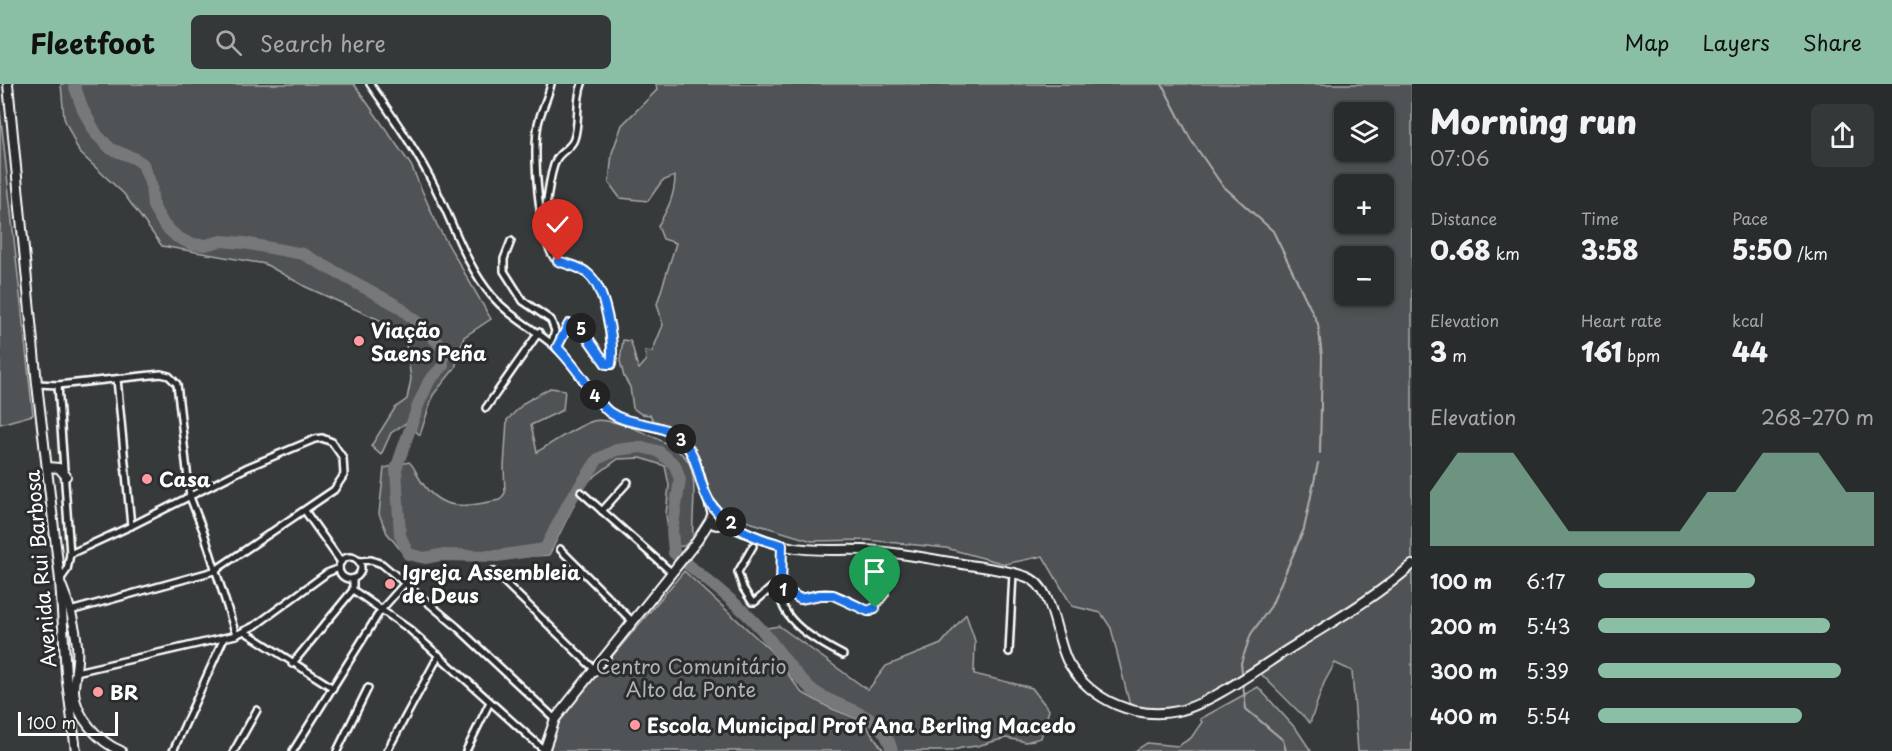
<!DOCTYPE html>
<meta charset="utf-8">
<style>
:root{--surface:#292c2c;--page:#353838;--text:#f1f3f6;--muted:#a5a7a9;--line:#454848;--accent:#8abfa5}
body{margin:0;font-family:"Playpen Sans",sans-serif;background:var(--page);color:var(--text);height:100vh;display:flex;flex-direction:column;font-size:22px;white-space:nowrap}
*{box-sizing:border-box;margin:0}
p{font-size:20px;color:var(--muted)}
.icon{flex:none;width:33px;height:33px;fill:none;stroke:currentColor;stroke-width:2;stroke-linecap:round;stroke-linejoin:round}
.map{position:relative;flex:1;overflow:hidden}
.sheet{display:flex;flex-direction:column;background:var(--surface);width:480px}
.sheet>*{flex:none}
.controls{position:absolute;left:1334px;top:18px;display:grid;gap:12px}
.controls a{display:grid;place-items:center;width:60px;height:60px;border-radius:9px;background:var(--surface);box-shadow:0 3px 9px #0003,0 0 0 2px var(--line);font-size:30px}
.scale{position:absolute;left:18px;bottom:15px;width:100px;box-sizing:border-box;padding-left:6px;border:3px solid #fff;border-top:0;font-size:16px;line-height:21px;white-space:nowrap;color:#fff;-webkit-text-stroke:4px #2a2d2e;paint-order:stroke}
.pin{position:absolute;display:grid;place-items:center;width:51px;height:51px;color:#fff;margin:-62px -26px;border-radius:50% 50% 50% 0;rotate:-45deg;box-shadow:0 0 6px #0007}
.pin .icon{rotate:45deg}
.km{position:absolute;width:30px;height:30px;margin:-15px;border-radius:50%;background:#222;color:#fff;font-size:16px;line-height:30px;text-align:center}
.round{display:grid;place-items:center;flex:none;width:63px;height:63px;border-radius:9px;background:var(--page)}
.overview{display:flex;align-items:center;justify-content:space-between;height:102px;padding:0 18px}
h1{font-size:33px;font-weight:800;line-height:45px}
.stats{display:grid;grid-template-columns:repeat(3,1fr);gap:9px;height:102px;padding:6px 18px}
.stats div{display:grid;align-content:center}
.stats b{font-size:26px;font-weight:800}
.stats small{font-size:16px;font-weight:400}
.stats p{font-size:16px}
.chart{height:168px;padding:12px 18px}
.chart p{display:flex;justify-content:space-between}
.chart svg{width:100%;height:108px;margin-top:6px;fill:var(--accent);opacity:.7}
ul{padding:0 18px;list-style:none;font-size:20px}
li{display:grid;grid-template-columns:96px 72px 1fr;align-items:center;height:45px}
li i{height:15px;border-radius:8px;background:var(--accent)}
header{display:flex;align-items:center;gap:36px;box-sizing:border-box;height:84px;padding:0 30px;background:var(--accent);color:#111}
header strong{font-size:28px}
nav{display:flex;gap:33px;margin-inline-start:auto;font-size:21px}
.search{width:420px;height:54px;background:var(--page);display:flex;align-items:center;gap:15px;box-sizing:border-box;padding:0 21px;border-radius:9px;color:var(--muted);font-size:22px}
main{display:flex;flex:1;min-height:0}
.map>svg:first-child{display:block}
.green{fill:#505354;stroke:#a8a9aa;stroke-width:1.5;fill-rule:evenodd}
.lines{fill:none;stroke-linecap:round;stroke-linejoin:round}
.stream{stroke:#adaeaf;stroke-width:2}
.river{stroke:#767879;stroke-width:12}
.minor-casing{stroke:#fff;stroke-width:10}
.secondary-casing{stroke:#fff;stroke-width:12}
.minor{stroke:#2a2d2e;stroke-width:5}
.secondary{stroke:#2a2d2e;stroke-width:8}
.route-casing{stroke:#fff;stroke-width:12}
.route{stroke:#1a73e8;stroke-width:8}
.poi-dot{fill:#ff9aa2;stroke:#2a2d2e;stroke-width:2}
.labels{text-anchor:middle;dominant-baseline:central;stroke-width:6;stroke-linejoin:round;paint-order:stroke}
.poi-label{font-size:20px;font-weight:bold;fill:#fff;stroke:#2a2d2e;text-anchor:start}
.street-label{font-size:20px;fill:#fff;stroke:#2a2d2e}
.park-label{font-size:20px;fill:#b0b2b2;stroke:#2a2d2e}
</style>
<header>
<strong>Fleetfoot</strong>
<div class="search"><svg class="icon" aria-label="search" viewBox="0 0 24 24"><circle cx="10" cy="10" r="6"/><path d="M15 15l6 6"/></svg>Search here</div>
<nav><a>Map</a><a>Layers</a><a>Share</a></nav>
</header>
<main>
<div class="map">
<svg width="1412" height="667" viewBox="0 0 1412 667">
<rect width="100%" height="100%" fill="#373a3b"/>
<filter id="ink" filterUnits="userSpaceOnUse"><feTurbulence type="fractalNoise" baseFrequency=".0167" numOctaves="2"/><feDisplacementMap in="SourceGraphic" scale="12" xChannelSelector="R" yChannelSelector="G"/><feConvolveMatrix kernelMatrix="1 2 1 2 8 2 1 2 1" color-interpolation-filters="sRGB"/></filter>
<g filter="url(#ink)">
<g class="green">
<path d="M61 0H354L411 81 437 141 491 235 464 253 455 284 433 311 420 351 406 339 391 349 381 371 371 362 395 324 407 315 411 295 404 247 306 203 265 180 162 162 124 110 79 68 64 34Z"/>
<path d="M656 0H1412V667H1358L1352 587 1335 579 1324 599 1310 639 1257 586 1181 627 1131 626 1111 544 1101 529 1072 522 1043 472 1005 480 946 464 867 456 812 457 739 435 724 434 705 410 696 379 675 350 658 343 650 331 641 330 633 324 630 303 624 293 620 277 623 256 630 257C635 266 634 276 639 285L646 277 645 267 652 268 663 241 657 220 676 159 663 155 658 142C667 126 675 112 675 92L662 97 648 117 620 114 609 99 612 69 622 41 657 6ZM1344 28H1383V68H1344ZM1344 100H1383V140H1344ZM1344 172H1383V212H1344Z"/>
<path d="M0 26 33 331 0 340Z"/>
<path d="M550 304 565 306 563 326 531 341 537 368C554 358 575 343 593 337 611 331 678 360 688 377 699 394 691 433 693 454L684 462 670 463 666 430 669 401 665 382 641 374 618 375 587 398 579 411 549 471 492 475 422 476 402 468 387 449 379 430 384 384 409 378C416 384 416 390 421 397 442 430 468 422 500 416L505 409 504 383 507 336 525 318Z"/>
<path d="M684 487 771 567 801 608 830 624 863 637 884 667H547L558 637Z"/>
<path d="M966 530 975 557 974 590 1032 604 1049 626 1041 654 1026 658 1006 654 977 662 961 664 951 667H892C882 625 844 628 815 607 793 591 777 566 760 545L779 542 868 606 886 582 941 560Z"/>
<path d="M1258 603 1297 646 1311 667H1135L1147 659 1178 662 1191 654 1202 638 1200 635Z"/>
</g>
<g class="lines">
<g class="stream">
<path d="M1162 0 1191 56 1222 101 1273 147 1318 240 1322 272 1320 369"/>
<path d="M1242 588 1241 579 1251 550 1271 522 1304 445 1318 379"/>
<path d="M1243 600 1246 625 1283 656 1286 667"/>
</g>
<path class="river" d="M74 0 83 26 97 51 111 65 134 74 143 80 151 101 153 122 164 141 177 153 191 160 205 161 221 157 244 159 303 170 398 222 423 243 443 264V282L429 297 419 319 396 385 400 451 408 470 425 474 440 471 497 472 545 465 569 418 598 375 616 366 641 363 658 367 675 381 680 396 672 447 674 469C703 494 736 517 761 545 779 566 793 591 815 608 844 628 882 626 892 667"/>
<defs>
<g id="minor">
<path d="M370 0C391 30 412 60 429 92 451 131 463 178 492 212 513 237 544 249 566 273 581 289 591 313 608 327 619 336 637 339 650 342 699 351 699 392 712 432"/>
<path d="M551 0C548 14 541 26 538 40 533 69 538 151 554 174 564 182 578 181 588 190 607 205 613 255 611 278L610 281 606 280 580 243 574 240H569L557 263"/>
<path d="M544 131C549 112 548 94 556 76 560 67 571 65 574 55 580 38 575 18 582 0"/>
<path d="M511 157 504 175V187L523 217 551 236 555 247 552 258"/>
<path d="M117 295 131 442"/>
<path d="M37 300 58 301 161 290 169 292 177 300 190 413 204 449 236 551"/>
<path d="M58 301 70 470 67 486 60 496"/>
<path d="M486 324 539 248"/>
<path d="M581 408 671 488"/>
<path d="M709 416 719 429"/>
<path d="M305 427 341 478"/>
<path d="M602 427 628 398"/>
<path d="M782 461 781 503C810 525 806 506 831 510 845 513 858 523 871 528L885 510"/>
<path d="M753 462 738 488 743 504 752 518H755L771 504 780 508"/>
<path d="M560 465 632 537"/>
<circle cx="350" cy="484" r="11"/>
<path d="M359 477 371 476 382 480 457 543 555 635"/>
<path d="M493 487 595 586"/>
<path d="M781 505C776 536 820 559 843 571"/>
<path d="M353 506 409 545 544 666"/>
<path d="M70 527 214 487 334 406 344 391 343 374 332 358 322 354 315 355 248 383 131 442 70 470"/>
<path d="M244 547 333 604"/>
<path d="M1009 568 1013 489"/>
<path d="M292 580 353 506V495"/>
<path d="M76 588 236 551 256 541 327 489 339 484"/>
<path d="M173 667 224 554"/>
<path d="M234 667 257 626"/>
<path d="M293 667 381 526 405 499"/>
<path d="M337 667 368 604"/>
<path d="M387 667 439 571"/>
<path d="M466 667 490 618"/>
</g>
<g id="secondary">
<path d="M8 0 37 300 60 496 66 590 76 667"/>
<path d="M47 383 59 384 66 392"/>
<circle cx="717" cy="435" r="6"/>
<path d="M721 439C744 447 766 459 790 463 814 468 838 465 862 466 893 467 925 474 956 479 980 483 1005 485 1027 493 1055 503 1055 557 1069 580 1092 617 1136 636 1178 627 1207 621 1255 587 1281 570 1325 542 1373 516 1412 481"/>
<path d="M62 503C70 522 75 540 77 561 79 577 74 592 74 607 75 632 99 658 121 667"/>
<path d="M544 667 555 635 697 457 711 435"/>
</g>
</defs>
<use href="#minor" class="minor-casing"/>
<use href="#secondary" class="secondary-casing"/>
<use href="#minor" class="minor"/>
<use href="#secondary" class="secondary"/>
</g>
</g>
<g class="lines" filter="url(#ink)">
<defs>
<path id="route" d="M558 177C568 181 580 182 588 190 605 203 615 260 611 280H606L580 243 574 240H569L557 263C568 275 577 286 586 299 593 308 600 321 609 328 630 343 661 337 681 355 697 370 697 390 705 409 716 438 753 454 782 461L781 503 800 515 820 511H833L868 527 875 524"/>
</defs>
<use href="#route" class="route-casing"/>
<use href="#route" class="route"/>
</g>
<g class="poi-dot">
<circle cx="359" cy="257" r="6"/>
<circle cx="147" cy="395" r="6"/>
<circle cx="390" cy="500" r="6"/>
<circle cx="98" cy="608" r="6"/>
<circle cx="635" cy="641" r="6"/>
</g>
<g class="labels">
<g class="poi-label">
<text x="371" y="246">Viação<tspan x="371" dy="23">Saens Peña</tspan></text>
<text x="159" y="395">Casa</text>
<text x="402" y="488">Igreja Assembleia<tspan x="402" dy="23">de Deus</tspan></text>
<text x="110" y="608">BR</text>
<text x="647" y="641">Escola Municipal Prof Ana Berling Macedo</text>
</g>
<g class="street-label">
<text transform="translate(40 485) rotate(-95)">Avenida Rui Barbosa</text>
</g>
<g class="park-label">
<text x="691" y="582">Centro Comunitário<tspan x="691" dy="23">Alto da Ponte</tspan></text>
</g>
</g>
</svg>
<div class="controls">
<a><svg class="icon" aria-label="layers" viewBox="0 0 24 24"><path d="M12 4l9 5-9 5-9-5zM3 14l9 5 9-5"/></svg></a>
<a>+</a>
<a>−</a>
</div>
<div class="scale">100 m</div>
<div class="pin" style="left:875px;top:524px;background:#1e9e55"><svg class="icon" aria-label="arrive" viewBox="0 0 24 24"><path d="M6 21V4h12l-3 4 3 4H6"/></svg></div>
<div class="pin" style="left:558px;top:177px;background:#d93025"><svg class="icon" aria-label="check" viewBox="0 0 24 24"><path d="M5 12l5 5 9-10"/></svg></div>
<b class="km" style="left:783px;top:505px">1</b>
<b class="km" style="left:731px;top:438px">2</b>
<b class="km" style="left:681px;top:355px">3</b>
<b class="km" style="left:595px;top:311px">4</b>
<b class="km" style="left:581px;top:244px">5</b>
</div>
<section class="sheet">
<div class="overview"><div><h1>Morning run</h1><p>07:06</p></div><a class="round"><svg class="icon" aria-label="share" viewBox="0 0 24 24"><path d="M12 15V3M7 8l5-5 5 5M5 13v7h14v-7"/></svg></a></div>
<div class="stats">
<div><p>Distance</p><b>0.68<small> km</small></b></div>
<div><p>Time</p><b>3:58</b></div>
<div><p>Pace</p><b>5:50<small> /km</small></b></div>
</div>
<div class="stats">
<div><p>Elevation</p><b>3<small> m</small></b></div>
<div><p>Heart rate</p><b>161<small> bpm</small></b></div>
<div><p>kcal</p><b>44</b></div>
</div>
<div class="chart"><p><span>Elevation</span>268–270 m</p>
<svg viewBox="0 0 160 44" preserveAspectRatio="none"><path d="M0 44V22L10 6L20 6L30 6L40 22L50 38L60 38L70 38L80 38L90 38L100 22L110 22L120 6L130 6L140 6L150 22L160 22V44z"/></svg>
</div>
<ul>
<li><b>100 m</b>6:17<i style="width:57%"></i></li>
<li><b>200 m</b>5:43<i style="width:84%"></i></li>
<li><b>300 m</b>5:39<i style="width:88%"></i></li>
<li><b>400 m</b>5:54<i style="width:74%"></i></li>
</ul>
</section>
</main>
